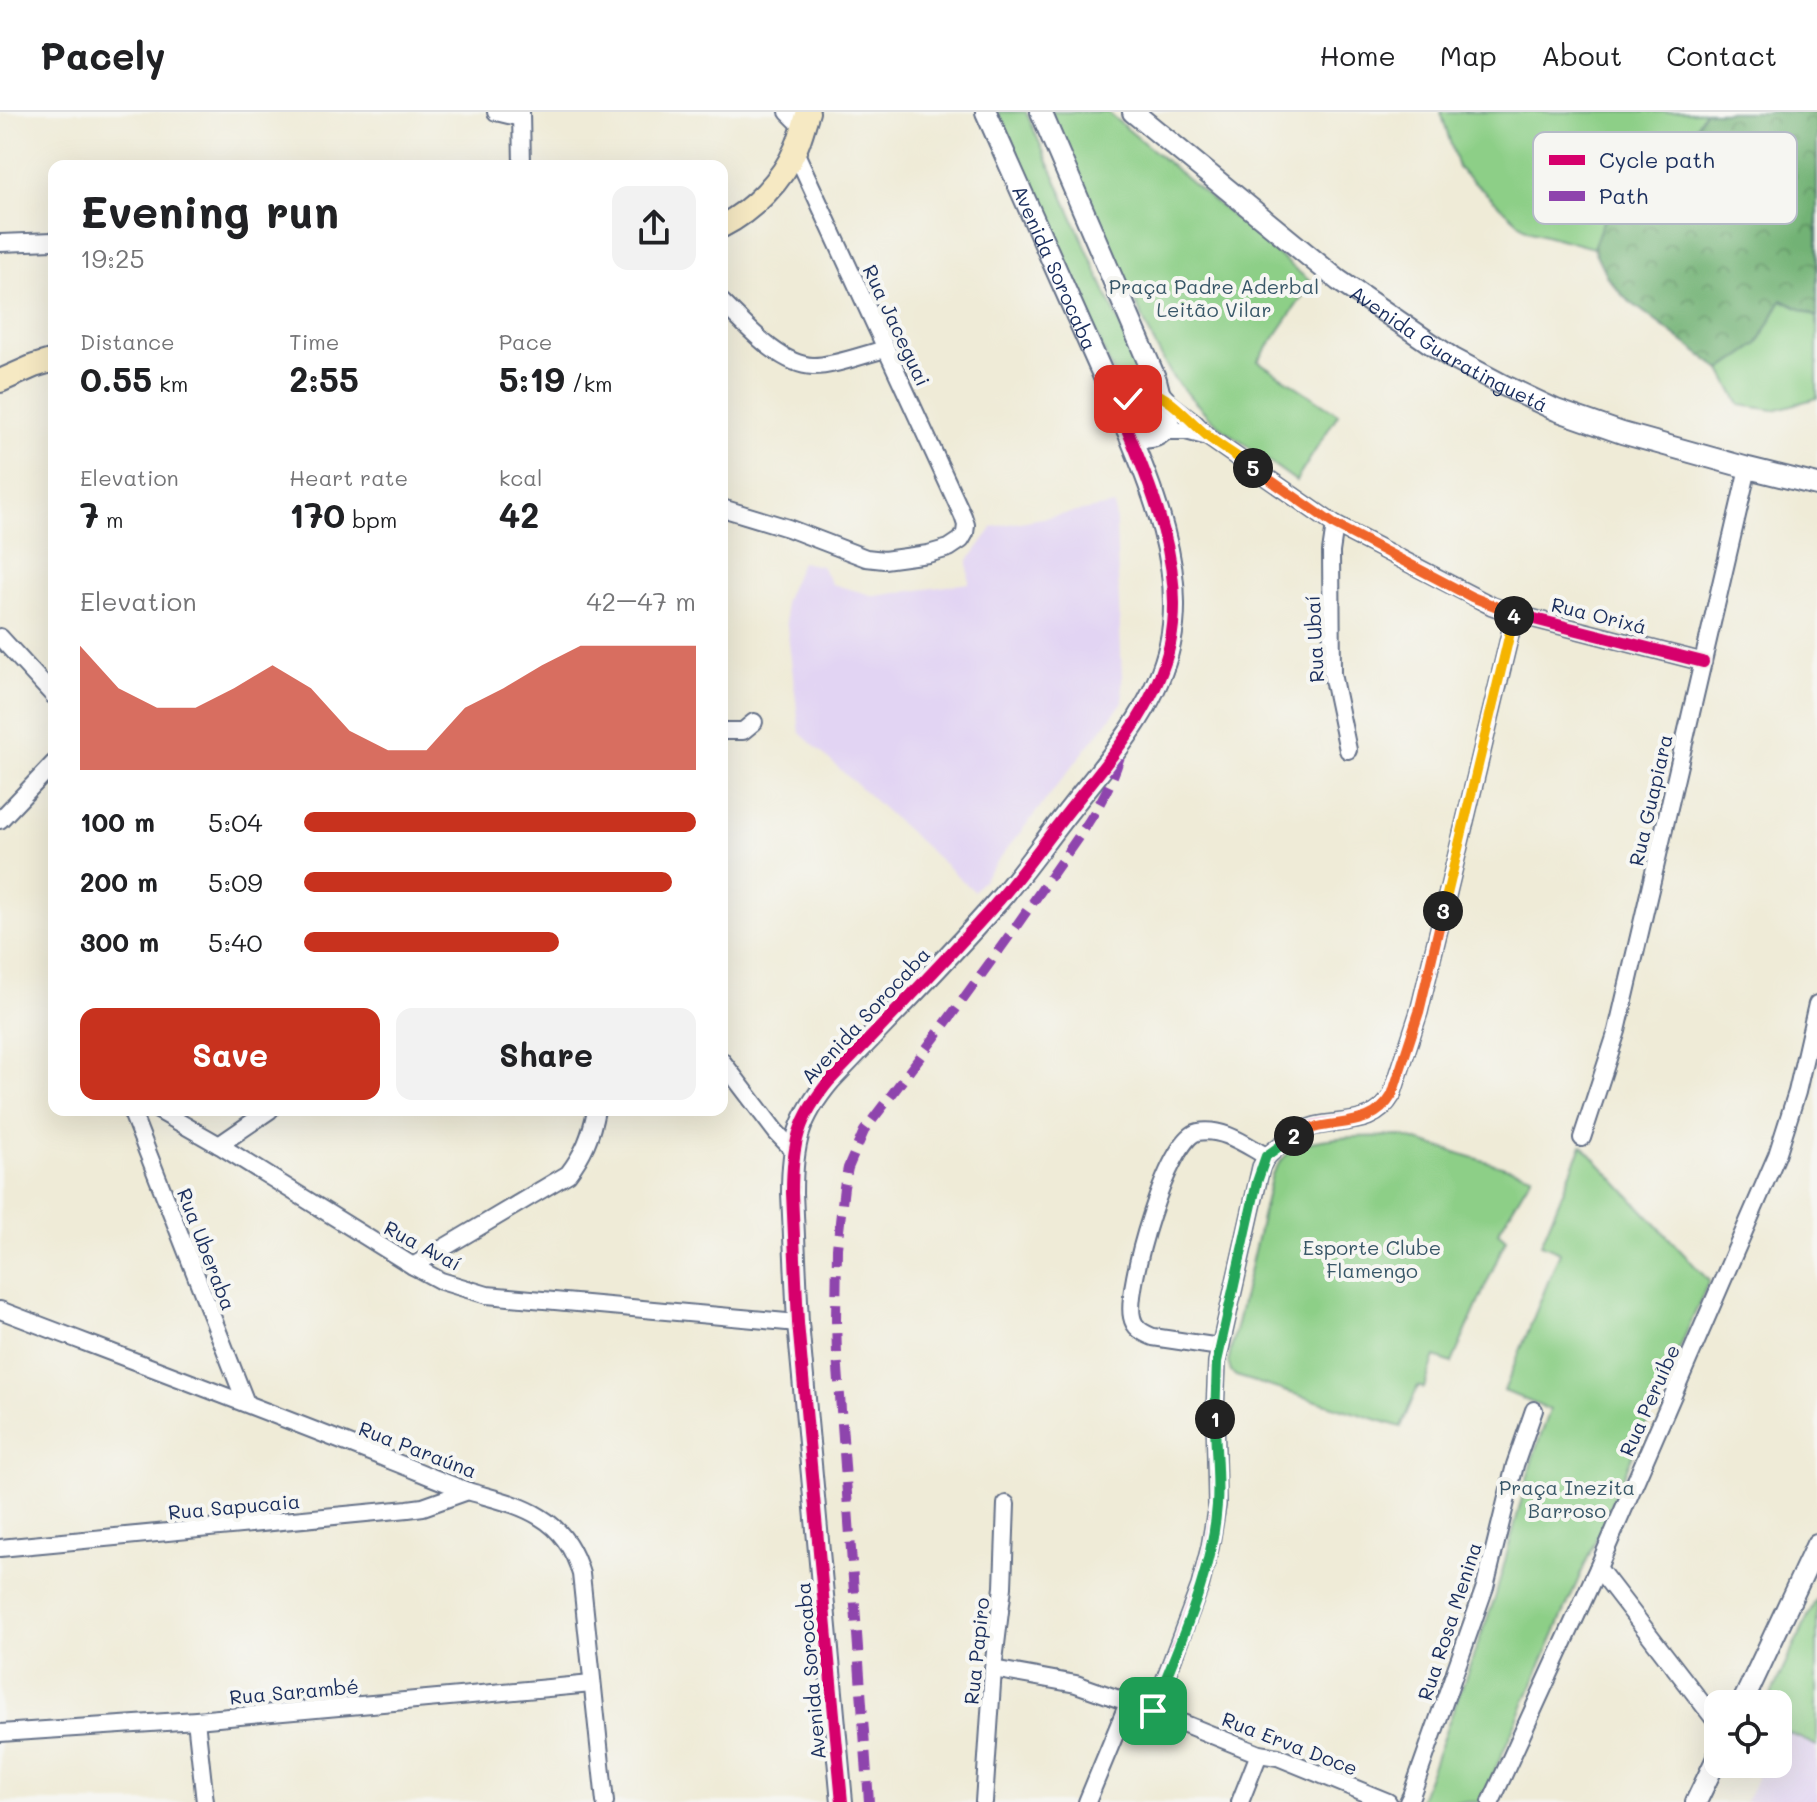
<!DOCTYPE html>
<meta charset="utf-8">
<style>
:root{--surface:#fff;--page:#f2f2f2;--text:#202124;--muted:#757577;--line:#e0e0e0;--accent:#c8321e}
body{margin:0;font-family:Mali,sans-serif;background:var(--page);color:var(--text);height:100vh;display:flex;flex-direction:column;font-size:30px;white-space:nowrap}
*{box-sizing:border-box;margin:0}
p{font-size:26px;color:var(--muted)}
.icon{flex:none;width:44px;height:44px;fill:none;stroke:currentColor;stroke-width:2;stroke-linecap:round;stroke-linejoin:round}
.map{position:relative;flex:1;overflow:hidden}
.sheet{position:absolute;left:48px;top:48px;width:680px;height:956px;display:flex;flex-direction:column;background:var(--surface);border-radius:16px;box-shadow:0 8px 32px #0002}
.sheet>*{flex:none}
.fabs{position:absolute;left:1704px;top:1578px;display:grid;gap:16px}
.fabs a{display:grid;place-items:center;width:88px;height:88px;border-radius:16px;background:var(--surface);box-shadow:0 8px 32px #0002;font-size:40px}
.pin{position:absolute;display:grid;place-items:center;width:68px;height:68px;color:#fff;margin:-34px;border-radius:16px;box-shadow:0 4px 12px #0006}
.km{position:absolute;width:40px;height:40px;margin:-20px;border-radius:50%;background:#222;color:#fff;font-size:22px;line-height:40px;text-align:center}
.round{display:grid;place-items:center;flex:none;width:84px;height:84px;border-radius:16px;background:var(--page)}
.overview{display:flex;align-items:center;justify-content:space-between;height:136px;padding:0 32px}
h1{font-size:44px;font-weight:700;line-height:60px}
.figures{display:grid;grid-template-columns:repeat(3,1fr);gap:12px;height:136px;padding:8px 32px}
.figures div{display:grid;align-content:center}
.figures b{font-size:34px;font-weight:700}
.figures small{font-size:22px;font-weight:400}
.figures p{font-size:22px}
.chart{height:224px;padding:16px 32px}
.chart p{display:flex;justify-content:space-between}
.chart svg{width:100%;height:144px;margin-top:8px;fill:var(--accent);opacity:.7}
.primary-button{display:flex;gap:16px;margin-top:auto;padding:16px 32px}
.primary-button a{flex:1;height:92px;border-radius:16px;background:var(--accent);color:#fff;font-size:32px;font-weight:700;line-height:92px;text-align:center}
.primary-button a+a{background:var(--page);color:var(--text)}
ul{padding:0 32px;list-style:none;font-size:26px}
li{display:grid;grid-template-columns:128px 96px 1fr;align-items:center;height:60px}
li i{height:20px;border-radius:10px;background:var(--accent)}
header{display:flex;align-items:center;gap:48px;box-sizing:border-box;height:112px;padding:0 40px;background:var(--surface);border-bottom:2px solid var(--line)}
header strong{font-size:38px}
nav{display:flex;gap:44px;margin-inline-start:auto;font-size:28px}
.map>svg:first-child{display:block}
.built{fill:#e2d4f3}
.green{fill:#8dcf87;stroke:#547f72;stroke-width:2}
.forest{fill:url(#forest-crowns);stroke:#467069;stroke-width:2}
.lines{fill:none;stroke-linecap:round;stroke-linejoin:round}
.minor-casing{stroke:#657188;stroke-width:20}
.tertiary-casing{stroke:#657188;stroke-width:24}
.secondary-casing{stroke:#657188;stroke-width:26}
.minor{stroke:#fff;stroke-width:16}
.tertiary{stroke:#fff;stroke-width:20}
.secondary{stroke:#f6e9c3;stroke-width:22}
.quiet{stroke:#8e44ad;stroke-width:10;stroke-dasharray:20 10;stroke-linecap:butt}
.cycleway-casing{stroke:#f6f6f2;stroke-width:17}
.cycleway{stroke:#d6006c;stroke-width:12}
.split-1-casing{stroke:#fff;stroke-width:16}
.split-2-casing{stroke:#fff;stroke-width:16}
.split-3-casing{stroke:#fff;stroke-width:16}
.split-4-casing{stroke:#fff;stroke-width:16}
.split-5-casing{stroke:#fff;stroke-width:16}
.split-6-casing{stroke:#fff;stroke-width:16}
.split-1{stroke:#22a559;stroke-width:10}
.split-2{stroke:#22a559;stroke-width:10}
.split-3{stroke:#f0652b;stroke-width:10}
.split-4{stroke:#f5b400;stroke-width:10}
.split-5{stroke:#f0652b;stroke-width:10}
.split-6{stroke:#f5b400;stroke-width:10}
.labels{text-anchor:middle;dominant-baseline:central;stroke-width:8;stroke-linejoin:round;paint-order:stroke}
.street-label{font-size:20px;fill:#1b2f5e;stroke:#f6f6f2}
.park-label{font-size:20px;fill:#385768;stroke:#f6f6f2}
.key{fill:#f6f6f2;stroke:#b4bac6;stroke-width:2}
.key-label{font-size:22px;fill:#1b2f5e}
</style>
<header>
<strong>Pacely</strong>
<nav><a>Home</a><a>Map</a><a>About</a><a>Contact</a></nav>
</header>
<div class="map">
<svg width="1817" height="1690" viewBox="0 0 1817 1690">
<defs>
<pattern id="forest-crowns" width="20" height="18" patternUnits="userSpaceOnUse" patternTransform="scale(2)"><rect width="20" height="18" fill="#72b274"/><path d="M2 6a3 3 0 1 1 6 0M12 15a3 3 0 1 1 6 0" fill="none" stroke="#5d9162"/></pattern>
</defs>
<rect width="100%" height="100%" fill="#f6f6f2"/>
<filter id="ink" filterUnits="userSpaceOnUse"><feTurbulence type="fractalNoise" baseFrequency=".0125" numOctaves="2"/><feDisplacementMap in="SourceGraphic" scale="16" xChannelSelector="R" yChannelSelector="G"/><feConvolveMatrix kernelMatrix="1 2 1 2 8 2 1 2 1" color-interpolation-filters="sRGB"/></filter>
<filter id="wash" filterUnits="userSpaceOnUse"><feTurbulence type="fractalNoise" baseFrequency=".006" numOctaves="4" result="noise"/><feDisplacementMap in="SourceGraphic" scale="32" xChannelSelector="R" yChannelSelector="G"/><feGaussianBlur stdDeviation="1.8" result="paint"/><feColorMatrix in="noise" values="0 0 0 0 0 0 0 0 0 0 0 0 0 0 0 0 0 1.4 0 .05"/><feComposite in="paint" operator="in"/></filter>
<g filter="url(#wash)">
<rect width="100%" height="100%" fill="#efebd7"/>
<g class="built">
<path d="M1115 393 1123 590 974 779 800 621 784 490 801 450 821 454 832 472 875 484 969 471 968 449 993 415Z"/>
<path d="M1780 1616 1817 1634V1690H1745L1763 1652H1778V1620Z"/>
</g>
<g class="green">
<path d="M998 0H1026L1146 271 1122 281Z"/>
<path d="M1051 0H1107L1312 171 1258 249 1338 302 1296 369 1226 319 1207 303 1173 266 1153 229Z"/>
<path d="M1441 0H1705L1679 43 1659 64 1617 74 1593 136 1527 118 1458 56Z"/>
<path d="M1782 188 1817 205V286L1774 298 1740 293 1721 258 1757 233Z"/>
<path d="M1401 1024 1532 1063 1498 1120 1506 1127 1452 1251 1435 1245 1424 1276 1418 1274 1401 1315 1236 1264 1231 1260 1228 1250 1272 1062C1278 1053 1284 1043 1293 1037 1314 1023 1373 1025 1401 1024Z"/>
<path d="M1582 1033 1709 1169 1481 1690H1419L1495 1486 1533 1345 1550 1298 1504 1279 1560 1140 1541 1132Z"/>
<path d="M1817 1485V1634L1778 1616V1592H1767Z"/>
</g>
<path class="forest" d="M1705 0H1817V205L1782 188 1757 233 1721 258 1625 186 1607 165 1593 136 1617 73 1659 64 1679 43Z"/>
</g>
<g filter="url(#ink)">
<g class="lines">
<defs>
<g id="minor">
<path d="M496 0 521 6"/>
<path d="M521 0 522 54"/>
<path d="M788 0 803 15"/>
<path d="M0 131 54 129"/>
<path d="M722 190C745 212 779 253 813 254 835 254 864 242 886 237"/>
<path d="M1164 287 1194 310 1208 325 1335 413 1492 494 1515 502 1703 550"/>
<path d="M1163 319H1186L1208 325"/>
<path d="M722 396 788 416 866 446 884 448 928 442 949 436 961 428 965 421 966 413 963 404 795 39"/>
<path d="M1335 413 1331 440 1332 562 1348 638"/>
<path d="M0 525 54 584"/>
<path d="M722 619H743L754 610"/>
<path d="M0 708 54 651"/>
<path d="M722 949 776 1020 794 1039"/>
<path d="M131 998 246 1291"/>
<path d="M158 998 219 1033 413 1154 441 1169 487 1183 798 1211"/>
<path d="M1582 1026 1617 919 1748 356"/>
<path d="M219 1033 270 998"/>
<path d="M413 1154 568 1062C584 1041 591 1024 596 998"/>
<path d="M0 1198C131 1248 262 1297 392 1349 418 1359 444 1371 471 1380 495 1387 519 1392 540 1405 562 1418 574 1437 581 1462L605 1690"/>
<path d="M1220 1235 1153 1225C1143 1221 1134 1216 1132 1205 1125 1176 1168 1026 1198 1020 1222 1015 1246 1033 1266 1044"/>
<path d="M0 1436 408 1397 423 1395 468 1379"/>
<path d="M1598 1456 1718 1612"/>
<path d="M993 1557 1076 1572 1153 1599 1259 1642 1278 1645 1388 1690"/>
<path d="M1153 1599 1200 1474 1210 1435 1217 1393 1215 1300 1217 1250 1261 1055C1266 1044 1272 1040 1282 1032 1292 1025 1302 1017 1315 1014 1346 1007 1374 1014 1392 983L1419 900 1515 502"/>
<path d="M196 1608 205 1690"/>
<path d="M0 1621 196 1608 592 1572"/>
<path d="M984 1690 993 1557 1003 1475 1006 1392"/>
<path d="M1087 1690 1128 1591"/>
<path d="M1240 1690 1259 1642"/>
<path d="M1408 1690 1411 1684 1485 1475 1515 1353 1534 1298"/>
<path d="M1491 1690 1598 1456 1777 1043 1797 980 1817 892"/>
</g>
<g id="tertiary">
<path id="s1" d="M986 0 1124 310"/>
<path d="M1041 0 1156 268 1160 284"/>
<path id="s2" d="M1133 0 1338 168 1452 246 1503 273 1556 298 1622 321 1748 356 1817 373"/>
<path d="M1742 1592 1817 1432"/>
<path d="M842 1690 798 1211 792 1081C792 1032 798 1006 830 968 887 908 946 849 1000 787 1025 758 1047 726 1071 696 1110 646 1156 596 1170 532 1186 458 1152 377 1124 310 1118 281 1154 266 1167 292 1179 318 1148 338 1126 316"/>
<path d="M1696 1690 1718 1644"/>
</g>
<g id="secondary">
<path d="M722 114C752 99 783 68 796 36 801 25 804 12 808 0"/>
<path d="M0 269 34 254 54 248"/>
</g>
</defs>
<use href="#minor" class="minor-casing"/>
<use href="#tertiary" class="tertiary-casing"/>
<use href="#secondary" class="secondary-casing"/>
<use href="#minor" class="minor"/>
<use href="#tertiary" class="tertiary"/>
<use href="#secondary" class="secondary"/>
<path class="quiet" d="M869 1690 837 1242 836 1208 837 1136 844 1075 848 1056 864 1019C927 936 990 853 1049 767 1076 727 1109 688 1121 640"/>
<defs>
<g id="cycleway">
<path d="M1153 1599 1200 1474 1210 1435 1217 1393 1215 1300 1217 1250 1261 1055C1266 1044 1272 1040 1282 1032 1292 1025 1302 1017 1315 1014 1346 1007 1374 1014 1392 983L1419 900 1515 502"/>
<path d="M842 1690 798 1211 792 1081C792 1032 798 1006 830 968 887 908 946 849 1000 787 1025 758 1047 726 1071 696 1110 646 1156 596 1170 532 1186 458 1152 377 1124 310 1122 301 1122 293 1129 286 1151 263 1193 309 1208 325L1335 413 1492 494 1515 502 1703 550"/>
</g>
</defs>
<use href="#cycleway" class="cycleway-casing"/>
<use href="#cycleway" class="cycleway"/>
</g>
</g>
<g class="lines" filter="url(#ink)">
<defs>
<path id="split-1" d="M1153 1599C1178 1533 1212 1465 1217 1393 1219 1365 1215 1335 1215 1307"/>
<path id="split-2" d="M1215 1307 1217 1250 1257 1070 1266 1044 1294 1024"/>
<path id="split-3" d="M1294 1024C1327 1004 1370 1021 1392 983L1419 900 1443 799"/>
<path id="split-4" d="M1443 799 1514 504"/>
<path id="split-5" d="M1253 356 1335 413 1472 485 1515 502 1514 504"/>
<path id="split-6" d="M1128 287C1135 281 1142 277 1151 280 1170 284 1195 315 1211 327 1225 337 1239 346 1253 356"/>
</defs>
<use href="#split-1" class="split-1-casing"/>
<use href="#split-2" class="split-2-casing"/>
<use href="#split-3" class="split-3-casing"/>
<use href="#split-4" class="split-4-casing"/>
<use href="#split-5" class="split-5-casing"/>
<use href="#split-6" class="split-6-casing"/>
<use href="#split-1" class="split-1"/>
<use href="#split-2" class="split-2"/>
<use href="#split-3" class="split-3"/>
<use href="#split-4" class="split-4"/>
<use href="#split-5" class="split-5"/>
<use href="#split-6" class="split-6"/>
</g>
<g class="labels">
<g class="street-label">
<text stroke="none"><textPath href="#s1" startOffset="170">Avenida Sorocaba</textPath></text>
<text transform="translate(897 213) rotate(65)">Rua Jaceguai</text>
<text stroke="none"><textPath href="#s2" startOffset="396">Avenida Guaratinguetá</textPath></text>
<text transform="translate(1599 503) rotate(14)">Rua Orixá</text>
<text transform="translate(1314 527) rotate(-93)">Rua Ubaí</text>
<text transform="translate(1650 688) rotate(-77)">Rua Guapiara</text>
<text transform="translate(865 903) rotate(-47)">Avenida Sorocaba</text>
<text transform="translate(423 1133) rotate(28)">Rua Avaí</text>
<text transform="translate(207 1137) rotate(69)">Rua Uberaba</text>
<text transform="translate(1649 1288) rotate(-66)">Rua Peruíbe</text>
<text transform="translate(418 1337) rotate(21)">Rua Paraúna</text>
<text transform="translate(234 1394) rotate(-5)">Rua Sapucaia</text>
<text transform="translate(1449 1509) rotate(-72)">Rua Rosa Menina</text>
<text transform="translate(976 1539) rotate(-84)">Rua Papiro</text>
<text transform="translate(810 1559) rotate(-95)">Avenida Sorocaba</text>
<text transform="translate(294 1579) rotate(-5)">Rua Sarambé</text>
<text transform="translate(1290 1631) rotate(21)">Rua Erva Doce</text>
</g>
<g class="park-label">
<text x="1214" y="174">Praça Padre Aderbal<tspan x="1214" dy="23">Leitão Vilar</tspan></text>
<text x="1372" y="1135">Esporte Clube<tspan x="1372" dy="23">Flamengo</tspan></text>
<text x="1567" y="1375">Praça Inezita<tspan x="1567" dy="23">Barroso</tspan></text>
</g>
</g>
<rect x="1533" y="20" width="264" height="92" rx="12" class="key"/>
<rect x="1549" y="43" width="36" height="10" fill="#d6006c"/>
<rect x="1549" y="79" width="36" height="10" fill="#8e44ad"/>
<g class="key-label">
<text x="1599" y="56">Cycle path</text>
<text x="1599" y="92">Path</text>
</g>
</svg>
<div class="fabs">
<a><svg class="icon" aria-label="locate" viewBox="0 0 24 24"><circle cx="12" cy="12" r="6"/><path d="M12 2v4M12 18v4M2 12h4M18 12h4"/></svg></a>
</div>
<div class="pin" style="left:1153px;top:1599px;background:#1e9e55"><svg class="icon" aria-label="arrive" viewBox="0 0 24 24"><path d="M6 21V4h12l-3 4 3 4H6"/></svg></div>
<div class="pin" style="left:1128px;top:287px;background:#d93025"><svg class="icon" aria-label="check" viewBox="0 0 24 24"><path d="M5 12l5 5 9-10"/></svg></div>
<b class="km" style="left:1215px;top:1307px">1</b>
<b class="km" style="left:1294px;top:1024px">2</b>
<b class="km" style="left:1443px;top:799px">3</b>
<b class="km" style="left:1514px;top:504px">4</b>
<b class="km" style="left:1253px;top:356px">5</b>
<section class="sheet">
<div class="overview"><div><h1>Evening run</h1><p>19:25</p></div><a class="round"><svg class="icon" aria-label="share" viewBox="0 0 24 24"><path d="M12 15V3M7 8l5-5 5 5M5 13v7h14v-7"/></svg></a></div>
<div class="figures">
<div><p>Distance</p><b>0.55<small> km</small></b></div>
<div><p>Time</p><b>2:55</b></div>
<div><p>Pace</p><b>5:19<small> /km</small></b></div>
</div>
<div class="figures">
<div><p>Elevation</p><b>7<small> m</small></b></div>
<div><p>Heart rate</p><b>170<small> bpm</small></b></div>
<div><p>kcal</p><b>42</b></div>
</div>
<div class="chart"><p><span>Elevation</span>42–47 m</p>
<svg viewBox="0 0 160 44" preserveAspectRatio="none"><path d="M0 44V6L10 19L20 25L30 25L40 19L50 12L60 19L70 32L80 38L90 38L100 25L110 19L120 12L130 6L140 6L150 6L160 6V44z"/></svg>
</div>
<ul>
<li><b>100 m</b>5:04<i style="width:100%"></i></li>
<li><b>200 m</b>5:09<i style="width:94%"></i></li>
<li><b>300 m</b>5:40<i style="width:65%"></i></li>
</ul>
<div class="primary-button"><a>Save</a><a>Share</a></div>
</section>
</div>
